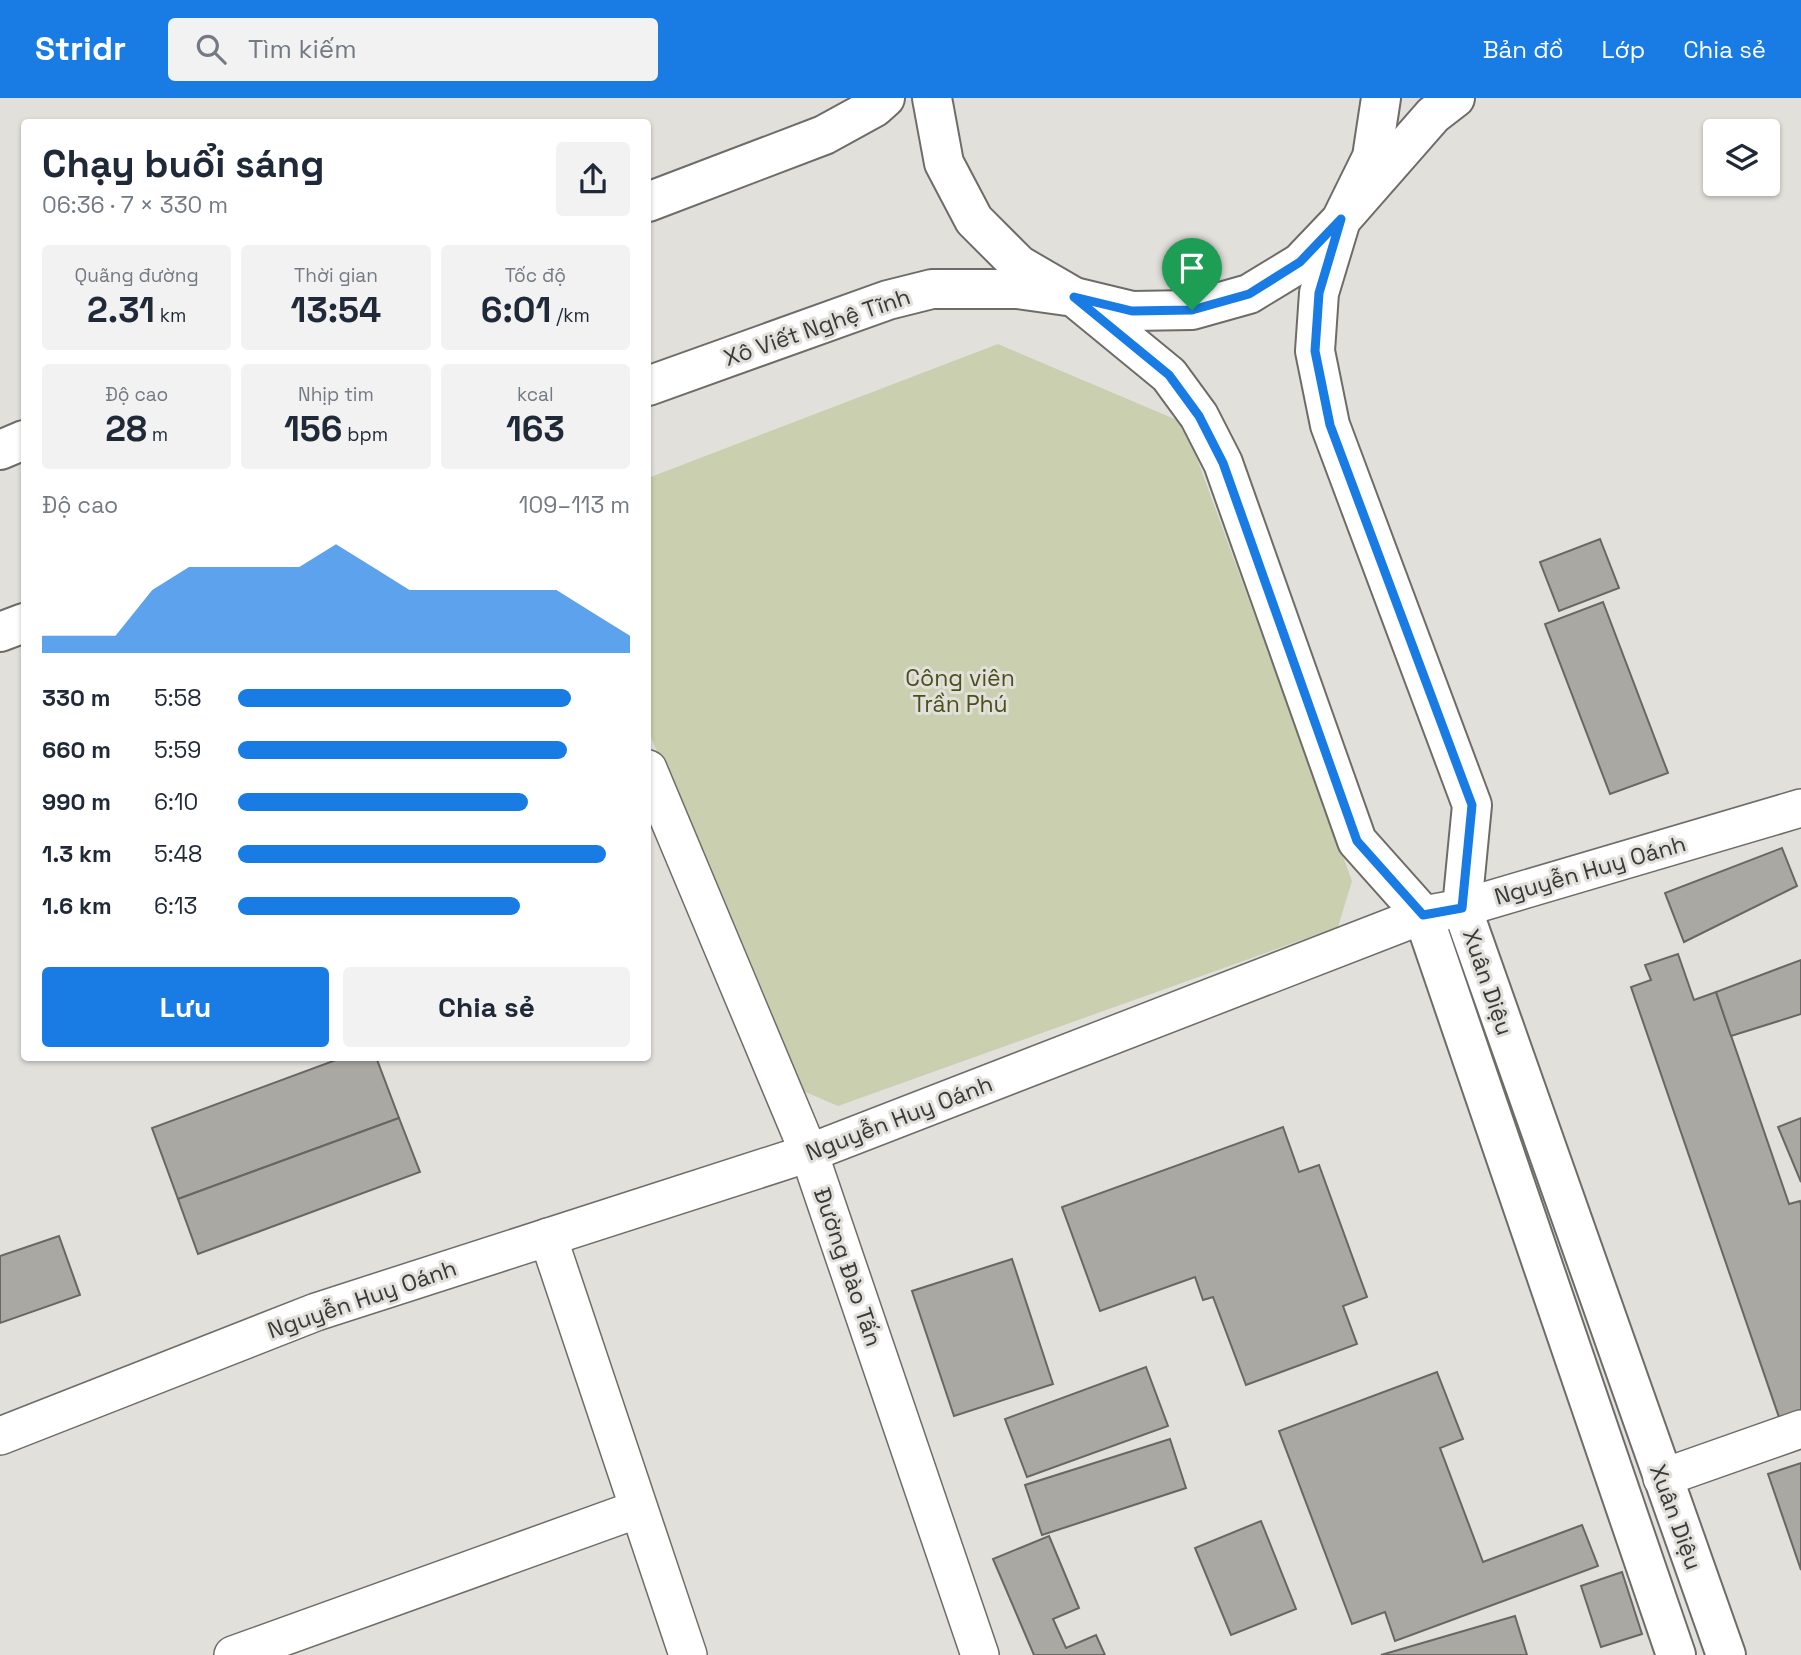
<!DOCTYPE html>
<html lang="vi">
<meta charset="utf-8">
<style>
:root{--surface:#fff;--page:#f2f2f3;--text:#1f2937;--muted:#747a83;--accent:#197ce4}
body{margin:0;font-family:"Space Grotesk",sans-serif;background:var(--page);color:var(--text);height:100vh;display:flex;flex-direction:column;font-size:26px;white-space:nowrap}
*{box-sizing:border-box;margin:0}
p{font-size:23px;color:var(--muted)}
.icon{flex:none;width:38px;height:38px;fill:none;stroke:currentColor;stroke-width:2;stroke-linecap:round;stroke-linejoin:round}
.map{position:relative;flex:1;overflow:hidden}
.drawer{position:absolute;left:21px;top:21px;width:630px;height:942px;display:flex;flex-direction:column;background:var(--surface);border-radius:7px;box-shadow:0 2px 5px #0004}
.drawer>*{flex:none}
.controls{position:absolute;left:1703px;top:21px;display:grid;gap:14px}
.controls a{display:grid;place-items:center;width:77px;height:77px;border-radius:7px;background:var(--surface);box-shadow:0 2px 5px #0004;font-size:35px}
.pin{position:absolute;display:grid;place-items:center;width:60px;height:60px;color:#fff;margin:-72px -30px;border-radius:50% 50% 50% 0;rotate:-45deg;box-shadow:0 0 7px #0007}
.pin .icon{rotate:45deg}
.round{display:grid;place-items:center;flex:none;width:74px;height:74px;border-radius:7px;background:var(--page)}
.headline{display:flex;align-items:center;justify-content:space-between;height:119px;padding:0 21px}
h1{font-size:38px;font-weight:800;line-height:52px}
.figures{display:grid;grid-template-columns:repeat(3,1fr);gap:10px;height:119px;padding:7px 21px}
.figures div{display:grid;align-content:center;border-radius:7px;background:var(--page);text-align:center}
.figures b{font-size:35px;font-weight:800}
.figures small{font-size:19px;font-weight:400}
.figures p{font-size:19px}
.chart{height:196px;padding:14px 21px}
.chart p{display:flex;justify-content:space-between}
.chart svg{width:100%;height:126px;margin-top:7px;fill:var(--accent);opacity:.7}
.primary-button{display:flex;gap:14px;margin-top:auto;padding:14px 21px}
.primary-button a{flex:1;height:80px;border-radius:7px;background:var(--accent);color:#fff;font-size:28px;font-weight:800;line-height:80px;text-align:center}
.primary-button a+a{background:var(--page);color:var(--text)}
ul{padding:0 21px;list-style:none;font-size:23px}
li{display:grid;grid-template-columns:112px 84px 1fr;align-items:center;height:52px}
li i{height:18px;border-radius:9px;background:var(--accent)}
header{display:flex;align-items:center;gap:42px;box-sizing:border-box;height:98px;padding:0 35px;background:var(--accent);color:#fff}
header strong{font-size:33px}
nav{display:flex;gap:38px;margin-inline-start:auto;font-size:24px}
.search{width:490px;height:63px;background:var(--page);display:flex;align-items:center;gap:18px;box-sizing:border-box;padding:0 24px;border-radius:7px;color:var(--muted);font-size:26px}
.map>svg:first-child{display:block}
.green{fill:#cacfaf}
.building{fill:#a9a8a3;stroke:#686763;stroke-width:2}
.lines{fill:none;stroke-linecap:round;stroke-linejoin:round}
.street-casing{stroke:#6e6c68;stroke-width:40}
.secondary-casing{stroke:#6e6c68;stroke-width:42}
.street{stroke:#fff;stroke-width:37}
.secondary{stroke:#fff;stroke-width:38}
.route-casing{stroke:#fff;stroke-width:14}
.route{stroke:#197ce4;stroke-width:9}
.labels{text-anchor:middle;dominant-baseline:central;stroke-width:6;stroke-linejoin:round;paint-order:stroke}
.street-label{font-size:23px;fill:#393937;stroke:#e2e0db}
.park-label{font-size:23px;fill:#4a5018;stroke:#e2e0db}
</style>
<header>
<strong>Stridr</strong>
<div class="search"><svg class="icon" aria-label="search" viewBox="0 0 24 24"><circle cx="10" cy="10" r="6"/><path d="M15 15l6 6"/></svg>Tìm kiếm</div>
<nav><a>Bản đồ</a><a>Lớp</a><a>Chia sẻ</a></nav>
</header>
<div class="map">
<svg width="1801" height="1557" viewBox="0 0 1801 1557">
<rect width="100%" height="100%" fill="#e2e0db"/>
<path class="green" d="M998 246 1184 325 1352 783 1338 829 838 1008 796 990 648 632V380Z"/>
<g class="building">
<path d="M1600 441 1619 490 1559 513 1540 464Z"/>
<path d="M1603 504 1668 675 1610 696 1545 526Z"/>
<path d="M1782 750 1797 788 1684 844 1665 795Z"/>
<path d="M1678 856 1694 902 1716 894 1789 1106 1800 1103 1801 1107V1318L1781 1325 1631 889 1651 882 1645 867Z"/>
<path d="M1801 862V916L1731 938 1716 894Z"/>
<path d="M344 959H376L399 1020 178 1101 152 1030Z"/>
<path d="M399 1020 420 1074 198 1156 178 1101Z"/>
<path d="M1801 1020V1084L1778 1029Z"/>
<path d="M1283 1029 1299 1074 1319 1067 1367 1199 1343 1208 1357 1246 1246 1287 1213 1199 1203 1202 1195 1179 1100 1213 1062 1109Z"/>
<path d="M59 1138 80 1197 0 1225V1158Z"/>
<path d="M1012 1161 1053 1286 954 1318 912 1193Z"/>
<path d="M1146 1269 1168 1328 1027 1379 1005 1321Z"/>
<path d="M1437 1274 1463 1341 1440 1350 1483 1464 1582 1427 1598 1468 1395 1543 1385 1514 1352 1526 1279 1333Z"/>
<path d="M1170 1341 1186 1390 1042 1437 1025 1387Z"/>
<path d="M1801 1365V1472L1768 1376Z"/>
<path d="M1261 1423 1296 1511 1231 1537 1195 1450Z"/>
<path d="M1049 1438 1079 1510 1053 1521 1066 1550 1096 1537 1105 1557H1034L993 1461Z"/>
<path d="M1622 1474 1642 1536 1601 1549 1581 1488Z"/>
<path d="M1515 1518 1527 1557H1381Z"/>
</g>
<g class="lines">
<defs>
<g id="street">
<path d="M648 671 809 1055 980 1557"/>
<path d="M548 1139 688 1557"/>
<path d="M0 1338 316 1214 809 1055 1423 817 1462 810 1801 710"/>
<path d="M1662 1380 1801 1331"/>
<path d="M233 1557 638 1411"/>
</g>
<g id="secondary">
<path d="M932 0 944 65 974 122 1019 167 1074 199 1132 213 1192 212 1249 196 1300 165 1341 122 1372 59 1381 0"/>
<path d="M1455 0 1433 17 1341 122 1319 195 1315 253 1330 327 1472 707 1462 810 1726 1557"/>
<path d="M648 104 824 37 875 9 885 0"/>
<path d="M648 288 888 202 932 191H1017L1074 199 1169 277 1199 318 1223 365 1357 743 1423 817 1676 1557"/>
<path d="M0 352 24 342"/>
<path d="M0 534 24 525"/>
</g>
</defs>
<use href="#street" class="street-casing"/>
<use href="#secondary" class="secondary-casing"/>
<use href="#street" class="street"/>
<use href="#secondary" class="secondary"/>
</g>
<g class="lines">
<defs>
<path id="route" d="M1341 121 1319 195 1315 253 1330 327 1472 707 1462 810 1423 817 1357 743 1223 365 1199 318 1169 277 1074 199 1132 213 1192 212 1249 196 1300 164Z"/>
</defs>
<use href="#route" class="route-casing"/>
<use href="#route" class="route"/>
</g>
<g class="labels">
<g class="street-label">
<text transform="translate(817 229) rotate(-19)">Xô Viết Nghệ Tĩnh</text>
<text transform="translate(1590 772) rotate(-16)">Nguyễn Huy Oánh</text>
<text transform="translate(1488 884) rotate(71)">Xuân Diệu</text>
<text transform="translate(899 1020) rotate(-21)">Nguyễn Huy Oánh</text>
<text transform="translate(848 1169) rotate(71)">Đường Đào Tấn</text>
<text transform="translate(362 1201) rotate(-19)">Nguyễn Huy Oánh</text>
<text transform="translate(1676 1419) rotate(70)">Xuân Diệu</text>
</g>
<g class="park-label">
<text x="960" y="580">Công viên<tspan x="960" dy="26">Trần Phú</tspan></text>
</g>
</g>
</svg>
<div class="controls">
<a><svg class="icon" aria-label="layers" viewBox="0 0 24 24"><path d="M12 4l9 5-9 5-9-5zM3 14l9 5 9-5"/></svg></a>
</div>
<div class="pin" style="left:1192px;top:212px;background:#1e9e55"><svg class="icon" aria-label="arrive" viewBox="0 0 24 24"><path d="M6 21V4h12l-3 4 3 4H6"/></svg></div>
<section class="drawer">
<div class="headline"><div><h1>Chạy buổi sáng</h1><p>06:36 · 7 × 330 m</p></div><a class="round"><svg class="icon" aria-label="share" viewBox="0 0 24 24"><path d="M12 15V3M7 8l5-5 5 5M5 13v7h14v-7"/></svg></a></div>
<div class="figures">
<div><p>Quãng đường</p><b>2.31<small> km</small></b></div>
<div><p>Thời gian</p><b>13:54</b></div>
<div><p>Tốc độ</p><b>6:01<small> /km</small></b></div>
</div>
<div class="figures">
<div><p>Độ cao</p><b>28<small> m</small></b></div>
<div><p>Nhịp tim</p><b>156<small> bpm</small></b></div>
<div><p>kcal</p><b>163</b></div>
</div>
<div class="chart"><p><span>Độ cao</span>109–113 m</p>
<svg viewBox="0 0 160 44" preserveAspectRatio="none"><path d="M0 44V38L10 38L20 38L30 22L40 14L50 14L60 14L70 14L80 6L90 14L100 22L110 22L120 22L130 22L140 22L150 30L160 38V44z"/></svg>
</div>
<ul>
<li><b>330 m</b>5:58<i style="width:85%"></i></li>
<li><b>660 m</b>5:59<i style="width:84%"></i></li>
<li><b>990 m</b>6:10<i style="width:74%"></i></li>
<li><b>1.3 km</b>5:48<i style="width:94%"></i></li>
<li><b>1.6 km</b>6:13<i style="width:72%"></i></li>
</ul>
<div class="primary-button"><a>Lưu</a><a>Chia sẻ</a></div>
</section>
</div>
